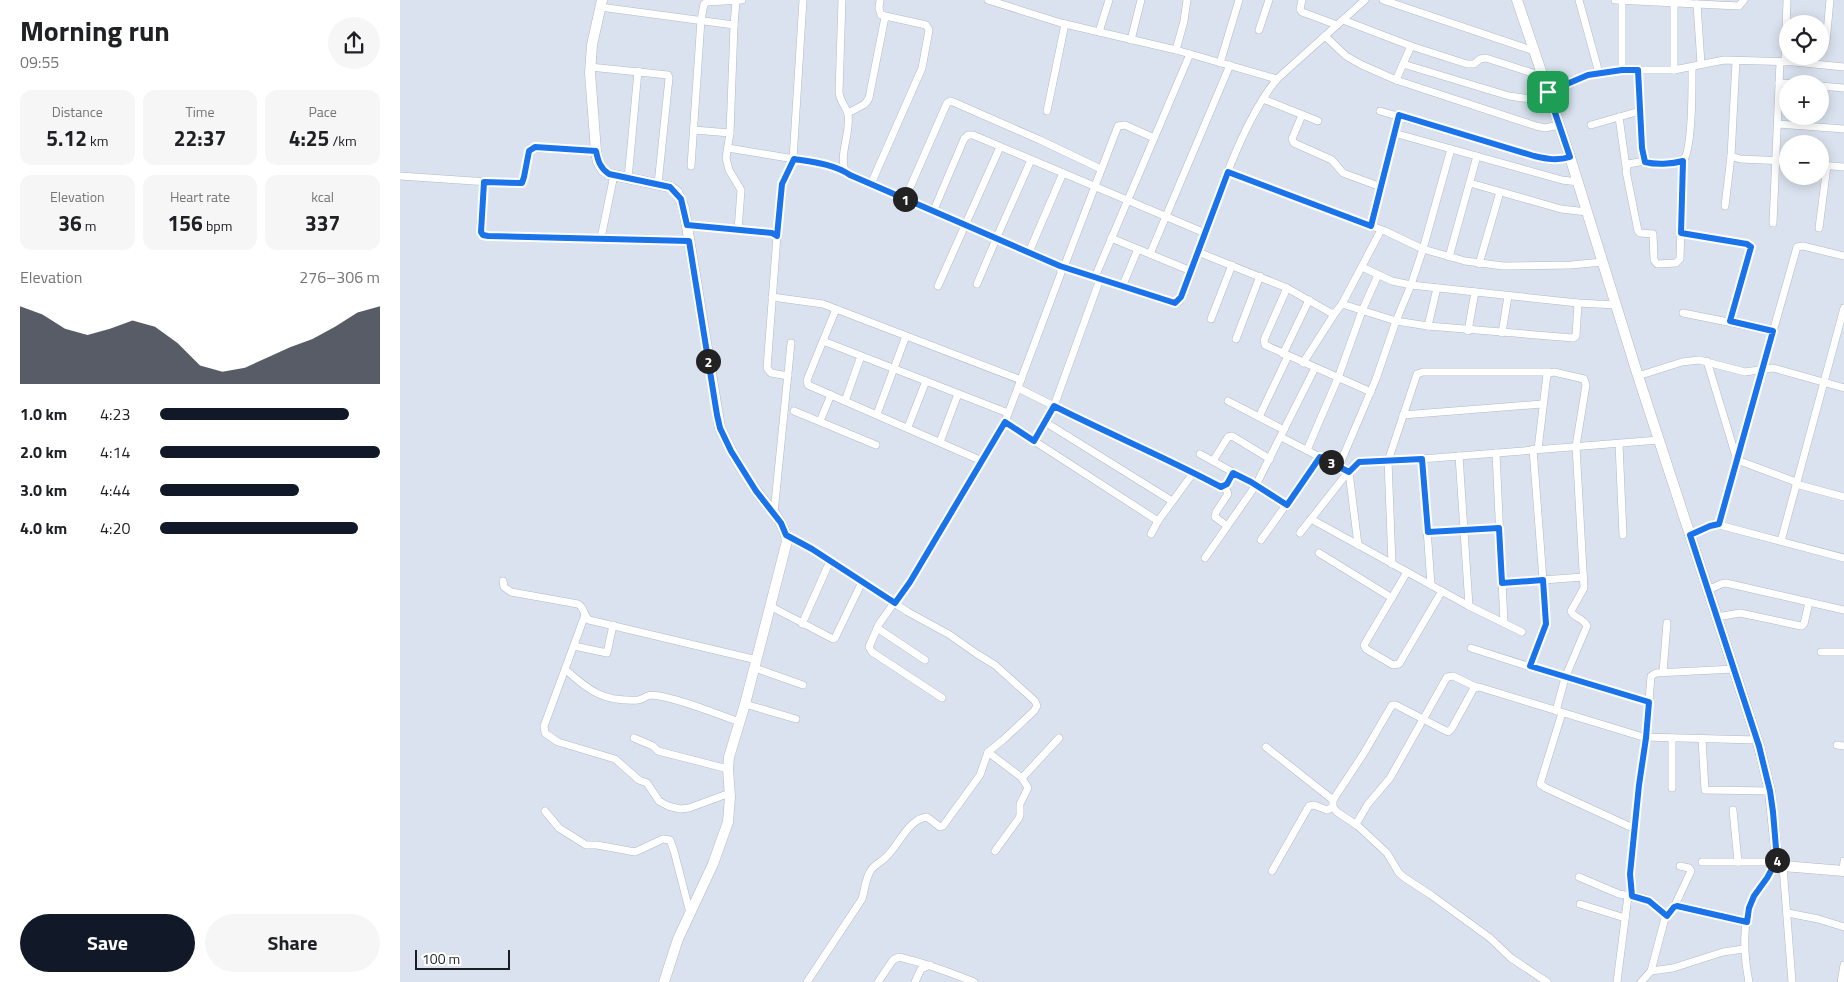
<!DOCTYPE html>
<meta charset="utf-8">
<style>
:root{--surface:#fff;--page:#f6f6f6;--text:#202124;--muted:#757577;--accent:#111827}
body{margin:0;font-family:"Titillium Web",sans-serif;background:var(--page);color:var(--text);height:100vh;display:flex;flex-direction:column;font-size:19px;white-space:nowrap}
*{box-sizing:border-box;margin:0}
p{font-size:16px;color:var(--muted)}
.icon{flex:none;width:28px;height:28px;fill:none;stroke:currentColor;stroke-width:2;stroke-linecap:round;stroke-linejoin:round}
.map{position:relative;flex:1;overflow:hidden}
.drawer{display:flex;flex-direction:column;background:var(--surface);width:400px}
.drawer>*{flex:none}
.controls{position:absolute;left:1379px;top:15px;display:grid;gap:10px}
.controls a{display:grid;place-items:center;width:50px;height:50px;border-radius:50%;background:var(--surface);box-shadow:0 2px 12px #0003;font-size:25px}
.scale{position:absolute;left:15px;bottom:12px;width:95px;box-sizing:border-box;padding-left:5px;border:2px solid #1a1d21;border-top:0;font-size:14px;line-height:18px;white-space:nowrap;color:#1a1d21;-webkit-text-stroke:4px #fff;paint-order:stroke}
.pin{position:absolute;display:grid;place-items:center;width:42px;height:42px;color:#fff;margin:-21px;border-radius:10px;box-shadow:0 2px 8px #0006}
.km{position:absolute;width:25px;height:25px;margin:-12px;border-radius:50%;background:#222;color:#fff;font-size:14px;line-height:25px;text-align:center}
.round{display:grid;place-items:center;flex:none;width:52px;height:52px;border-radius:26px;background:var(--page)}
.headline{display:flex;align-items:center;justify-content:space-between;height:85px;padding:0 20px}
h1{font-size:28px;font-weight:700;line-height:38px}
.metrics{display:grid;grid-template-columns:repeat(3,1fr);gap:8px;height:85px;padding:5px 20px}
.metrics div{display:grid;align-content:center;border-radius:12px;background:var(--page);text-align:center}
.metrics b{font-size:21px;font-weight:700}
.metrics small{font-size:14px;font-weight:400}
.metrics p{font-size:14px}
.chart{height:140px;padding:10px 20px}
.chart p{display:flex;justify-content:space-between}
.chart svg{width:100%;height:90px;margin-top:5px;fill:var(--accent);opacity:.7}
.button{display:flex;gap:10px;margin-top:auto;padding:10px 20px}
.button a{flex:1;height:58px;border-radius:30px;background:var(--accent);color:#fff;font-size:20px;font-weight:700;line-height:58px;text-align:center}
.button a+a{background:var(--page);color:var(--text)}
ul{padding:0 20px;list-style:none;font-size:16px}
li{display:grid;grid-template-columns:80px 60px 1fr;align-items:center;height:38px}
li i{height:12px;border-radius:6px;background:var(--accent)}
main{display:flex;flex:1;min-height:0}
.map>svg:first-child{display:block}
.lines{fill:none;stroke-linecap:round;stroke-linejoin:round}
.street-casing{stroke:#b1bac5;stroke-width:8}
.secondary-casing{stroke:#b1bac5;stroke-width:11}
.street{stroke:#fff;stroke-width:7}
.secondary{stroke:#fff;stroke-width:10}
.route-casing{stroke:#fff;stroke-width:10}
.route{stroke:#1a73e8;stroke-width:6}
</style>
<main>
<section class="drawer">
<div class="headline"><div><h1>Morning run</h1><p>09:55</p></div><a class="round"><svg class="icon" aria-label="share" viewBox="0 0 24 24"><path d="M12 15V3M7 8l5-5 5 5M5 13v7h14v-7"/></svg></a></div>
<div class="metrics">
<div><p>Distance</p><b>5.12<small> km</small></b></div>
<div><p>Time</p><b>22:37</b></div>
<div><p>Pace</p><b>4:25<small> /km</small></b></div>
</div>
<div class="metrics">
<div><p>Elevation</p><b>36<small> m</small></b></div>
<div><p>Heart rate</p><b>156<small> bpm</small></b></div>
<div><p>kcal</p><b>337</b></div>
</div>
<div class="chart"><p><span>Elevation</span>276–306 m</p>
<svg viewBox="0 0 160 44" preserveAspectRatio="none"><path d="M0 44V6L10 10L20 17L30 20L40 17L50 13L60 16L70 24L80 35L90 38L100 36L110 31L120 26L130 22L140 16L150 9L160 6V44z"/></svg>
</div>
<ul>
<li><b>1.0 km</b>4:23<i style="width:86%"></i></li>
<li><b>2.0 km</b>4:14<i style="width:100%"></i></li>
<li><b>3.0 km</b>4:44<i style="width:63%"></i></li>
<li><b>4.0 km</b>4:20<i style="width:90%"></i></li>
</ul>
<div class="button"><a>Save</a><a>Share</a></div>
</section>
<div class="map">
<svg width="1444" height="982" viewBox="0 0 1444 982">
<rect width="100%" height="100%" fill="#d9e2ee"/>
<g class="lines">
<defs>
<g id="street">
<path d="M442 0 439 92C440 102 446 106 448 114 451 133 439 153 445 171L450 175 652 262 660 266 661 273 605 422 509 582 479 624 469 647 472 652 542 698"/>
<path d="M588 0 661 23 776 50 877 79"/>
<path d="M902 0 900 9 902 12 937 25"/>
<path d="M983 0 1134 51"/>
<path d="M1179 0 1199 73"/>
<path d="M1215 0 1297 4"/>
<path d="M1274 4V70"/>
<path d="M200 7 334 25 330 133 326 158 329 170 341 190 338 230"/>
<path d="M943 20 1011 46 1067 64H1074L1080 59 1086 58 1142 76"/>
<path d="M334 25 336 1"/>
<path d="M859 30 869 0"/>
<path d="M699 32 709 0"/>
<path d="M925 36 946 56 962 65 996 80 1136 126 1145 128 1159 125"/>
<path d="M731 40 741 0"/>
<path d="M1426 42 1430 0"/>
<path d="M776 50 784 21 787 0"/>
<path d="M1336 61 1331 156 1340 159 1388 161"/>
<path d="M1385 62 1387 0"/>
<path d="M820 63 839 0"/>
<path d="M1003 64 1109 96 1138 100 1150 99"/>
<path d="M1301 64 1297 4 1339 6 1344 0"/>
<path d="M190 67 268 75 269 78 258 184"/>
<path d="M1222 70V2"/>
<path d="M1238 70 1243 157 1245 161C1256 165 1272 164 1283 161 1293 150 1292 84 1292 67"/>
<path d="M996 80 1011 46"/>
<path d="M1379 83 1395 84"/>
<path d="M1420 86 1444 88"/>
<path d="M1148 92 1177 79 1199 73 1222 70H1274L1324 60 1394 62 1444 67"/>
<path d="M863 99 918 121"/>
<path d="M647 111 665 24"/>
<path d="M980 111 1134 156 1156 160 1170 157"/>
<path d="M448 113 465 104 469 98 485 17"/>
<path d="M902 115 892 139 894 143 932 160 943 173 981 187"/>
<path d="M1219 117 1226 167"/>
<path d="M1378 124 1444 129"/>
<path d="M1191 125 1240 111"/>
<path d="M294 130 330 133"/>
<path d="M994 133 1162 180 1178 182"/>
<path d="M328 148 418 163 445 171"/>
<path d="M1245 161 1228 164 1226 171 1238 231 1240 233 1253 234 1254 260 1257 264 1276 263 1280 259 1283 161"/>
<path d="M1420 165 1444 167"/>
<path d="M291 166 301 20 304 4 307 2 342 0"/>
<path d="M829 172 985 231 1023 249 1065 261 1103 266 1171 265 1203 262"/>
<path d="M0 176 118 184 121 183 123 180 128 154 131 148 196 151"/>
<path d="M228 179 238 71"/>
<path d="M84 182 80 228 83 235 289 241"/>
<path d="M1070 183 1161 209 1187 212"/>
<path d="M471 184 522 68 529 30 526 25 481 15 479 8 480 0"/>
<path d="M505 199 547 103 551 101 640 140 701 169"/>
<path d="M1325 206 1331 156"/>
<path d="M533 212 564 139 568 135H573L805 233"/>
<path d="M1373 223 1380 62"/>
<path d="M287 225 372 233 377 236 367 368 371 373 388 376"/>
<path d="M971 226 999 115"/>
<path d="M1419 228 1427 166"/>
<path d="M1281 233 1347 244 1351 247 1330 321"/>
<path d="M377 236 382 184 393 159 403 0"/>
<path d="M201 238 214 175"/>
<path d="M711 238 791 271"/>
<path d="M629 252 663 173"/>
<path d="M798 252 887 288 931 313H935L942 304 996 321 1028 326 1173 338 1176 336 1178 303"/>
<path d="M750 254 830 65"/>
<path d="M1444 256 1403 246 1397 247 1319 522 1323 526 1444 558"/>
<path d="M1049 257 1077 156"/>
<path d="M1079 264 1100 192"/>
<path d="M660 266 771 303 779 302C788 286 793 266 800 248 819 195 842 122 877 79L965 0"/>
<path d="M664 267 718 126 725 125 754 138"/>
<path d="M962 267 992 281 1011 285 1178 303 1216 305"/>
<path d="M695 277 790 54"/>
<path d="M577 284 596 239 631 160"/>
<path d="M538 286 600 147"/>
<path d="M722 287 738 249"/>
<path d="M887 288 864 340 865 345 971 392"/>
<path d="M372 297 423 304 621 380"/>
<path d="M942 304 981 230"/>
<path d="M436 309 407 380 408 385 582 461"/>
<path d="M1283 313 1373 331"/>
<path d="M811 319 832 265"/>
<path d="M1028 326 1037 288"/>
<path d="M1068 331 1075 292"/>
<path d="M1102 333 1108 296"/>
<path d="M836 339 860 276"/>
<path d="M423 341 608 413"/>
<path d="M883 354 909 300"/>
<path d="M1307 361 1337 460 1396 482"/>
<path d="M903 363 935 313"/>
<path d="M1238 376 1282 362 1299 360 1345 372 1373 368 1444 388"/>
<path d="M618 388 704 431 783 467 821 487 827 484 833 473"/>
<path d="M445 401 461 356"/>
<path d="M828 401 884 430"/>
<path d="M394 411 476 445"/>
<path d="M477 414 506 336"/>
<path d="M1003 415 1142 404"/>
<path d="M859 417 888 356"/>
<path d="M420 421 431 395"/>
<path d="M605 422 758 521"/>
<path d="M645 422 772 501"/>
<path d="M508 427 526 381"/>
<path d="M881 437 949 472 958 545"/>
<path d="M634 441 654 406 700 279"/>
<path d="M540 442 558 394"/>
<path d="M1219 444 1223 535"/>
<path d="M1138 449 1147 374 1154 372 1184 379 1186 385 1176 446 1184 588 1171 611C1173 618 1184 618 1187 626L1165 678 1156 711"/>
<path d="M907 450 938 378 962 311 978 275"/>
<path d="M1096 453 1104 623"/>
<path d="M800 454 856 485 915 368"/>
<path d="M1059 456 1069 606"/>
<path d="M1022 459 1031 585"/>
<path d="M813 461 828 437 832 436 870 459"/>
<path d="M939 466 976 379 996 321 1011 285 1023 249 1051 149"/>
<path d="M1396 484 1444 497"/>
<path d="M823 487 827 491 828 494 816 512 815 517 827 526"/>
<path d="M374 513 391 343"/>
<path d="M911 519 1069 606 1122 632"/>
<path d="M1027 532 1099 528"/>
<path d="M900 533 952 467 959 462 1009 460 1259 440"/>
<path d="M751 534 758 521 794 472"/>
<path d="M386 535 411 549 508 612 550 635 577 654 595 665 635 701 637 706 634 711 603 740 588 752 580 775 543 826 540 827 527 817C508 819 499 845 486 857 482 862 475 864 471 870 465 879 465 889 462 899L407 982"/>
<path d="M1290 535 1310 526 1319 524"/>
<path d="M861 540 920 457"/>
<path d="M1381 541 1444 308"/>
<path d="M919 553 992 598"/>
<path d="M805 558 856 485 887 505"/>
<path d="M992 564 988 461 1017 374 1023 372H1150"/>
<path d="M1007 572 964 645 966 649 993 665 999 664 1042 591"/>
<path d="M103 581 104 587 111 592 178 604C185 608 183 615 189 620L357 660"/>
<path d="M1102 583 1183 577"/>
<path d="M1308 590 1321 584 1326 583 1444 610"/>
<path d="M370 606 433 639 435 638 462 582"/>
<path d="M185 615 144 726 145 733 158 742 215 759 239 780 247 783 259 801 268 806 280 809 289 808 330 793"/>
<path d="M1317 617 1340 613 1401 626 1404 624 1409 602"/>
<path d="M402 624 430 561"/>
<path d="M477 628 525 660"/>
<path d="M174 646 207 653 213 625"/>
<path d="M1071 648 1165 678 1249 702"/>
<path d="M1421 652H1444"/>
<path d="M1130 666 1144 630 1146 619 1133 449"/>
<path d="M355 668 403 685"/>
<path d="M166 670C189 691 204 702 238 700 247 699 244 693 259 696 287 701 313 713 340 722"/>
<path d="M1263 672 1267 623"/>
<path d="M345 704 396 719"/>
<path d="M1162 713 1140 784 1146 788 1235 829"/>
<path d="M234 738 253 746 258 751 328 769"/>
<path d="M1302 739 1305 790 1370 791"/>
<path d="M1437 745 1444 746"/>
<path d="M866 747 933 800"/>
<path d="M588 752 622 778 659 738"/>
<path d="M1272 788V738"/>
<path d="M1333 810 1338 862"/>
<path d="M145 811 159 828 186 845H197L235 852 263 839 270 840 274 851 290 913"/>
<path d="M956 824 968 804 990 778 1047 677 1053 676 1076 687"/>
<path d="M595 851 619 818 620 815V804L628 788 622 778"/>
<path d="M1302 862H1376"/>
<path d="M1383 866 1392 982"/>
<path d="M872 871 909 806 914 805 927 810 933 807"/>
<path d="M1443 871 1444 861"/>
<path d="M1179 877 1219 894 1244 898 1254 904 1267 916"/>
<path d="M1232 896 1230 873 1239 785 1246 738 1251 676 1256 673 1334 669"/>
<path d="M1180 904 1225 918"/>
<path d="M1274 907 1291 871 1289 868 1280 866"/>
<path d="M1388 913 1418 919 1444 927"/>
<path d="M1251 971 1265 918 1274 907 1277 906 1347 922"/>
<path d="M478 982 493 960 499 957C525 963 549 972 574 982"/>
<path d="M515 982 521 969 530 965"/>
<path d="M1147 982 1111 958 1090 938 1031 895 1005 878 999 873 987 853 958 826 937 812 933 807V800L964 753 992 705H996L1048 732 1052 728 1074 688 1079 687 1243 737 1357 740"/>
<path d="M1217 982 1228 896"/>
<path d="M1241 982 1251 971 1273 968 1323 952 1344 949"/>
<path d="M1349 982C1344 957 1341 920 1354 897 1360 884 1370 873 1377 860"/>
<path d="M1441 982 1444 965"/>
</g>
<g id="secondary">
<path d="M202 0 192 45 190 73 196 151 198 162 203 170 209 174 270 187 277 192 284 208 320 428C330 449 341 470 355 489 367 506 384 520 387 541L345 704 329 757 328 769 330 797 328 822 313 864 278 939 264 982"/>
<path d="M1117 0 1170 157 1238 376 1359 746 1370 791 1377 860 1379 864 1383 866 1444 871"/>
</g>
</defs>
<use href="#street" class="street-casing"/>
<use href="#secondary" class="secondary-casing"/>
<use href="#street" class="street"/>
<use href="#secondary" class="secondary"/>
</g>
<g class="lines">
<defs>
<path id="route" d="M1222 70H1238L1242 148 1245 162C1256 165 1272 164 1283 161L1281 233 1347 244 1351 247 1330 321 1373 331 1319 524 1310 526 1290 535 1359 746 1370 791 1373 812 1377 860 1367 878 1354 896 1349 908 1347 922 1277 906 1274 907 1267 916 1249 901 1232 896 1230 874 1239 785 1246 738 1249 702 1130 666 1146 624 1143 580 1102 583 1099 528 1028 532 1022 459 959 462 949 472 920 457 887 505 851 482 833 473 827 484 821 487C767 458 709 434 654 406L634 441 605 422 510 582 495 603 412 549 386 535 381 523 356 491 331 451 320 428 317 415 289 241 88 236 83 235 81 232 84 182 122 183 124 177 129 151 135 147 196 151C198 161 200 168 209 174L270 187 281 199 287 225 372 233 377 236 382 184 394 159C413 162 434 164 450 175L660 266 775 303 781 297 828 172 971 226 999 115 1134 156C1147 159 1157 161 1170 157L1148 92 1188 75Z"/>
</defs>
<use href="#route" class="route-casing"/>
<use href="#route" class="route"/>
</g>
</svg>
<div class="controls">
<a><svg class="icon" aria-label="locate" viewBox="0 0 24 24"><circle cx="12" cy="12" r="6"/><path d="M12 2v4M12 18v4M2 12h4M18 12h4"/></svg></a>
<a>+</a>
<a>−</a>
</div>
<div class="scale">100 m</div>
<div class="pin" style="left:1148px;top:92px;background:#1e9e55"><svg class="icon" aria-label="arrive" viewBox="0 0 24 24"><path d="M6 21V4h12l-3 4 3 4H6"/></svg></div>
<b class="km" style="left:505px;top:199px">1</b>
<b class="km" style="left:308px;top:361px">2</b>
<b class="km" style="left:931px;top:462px">3</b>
<b class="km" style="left:1377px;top:860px">4</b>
</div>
</main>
